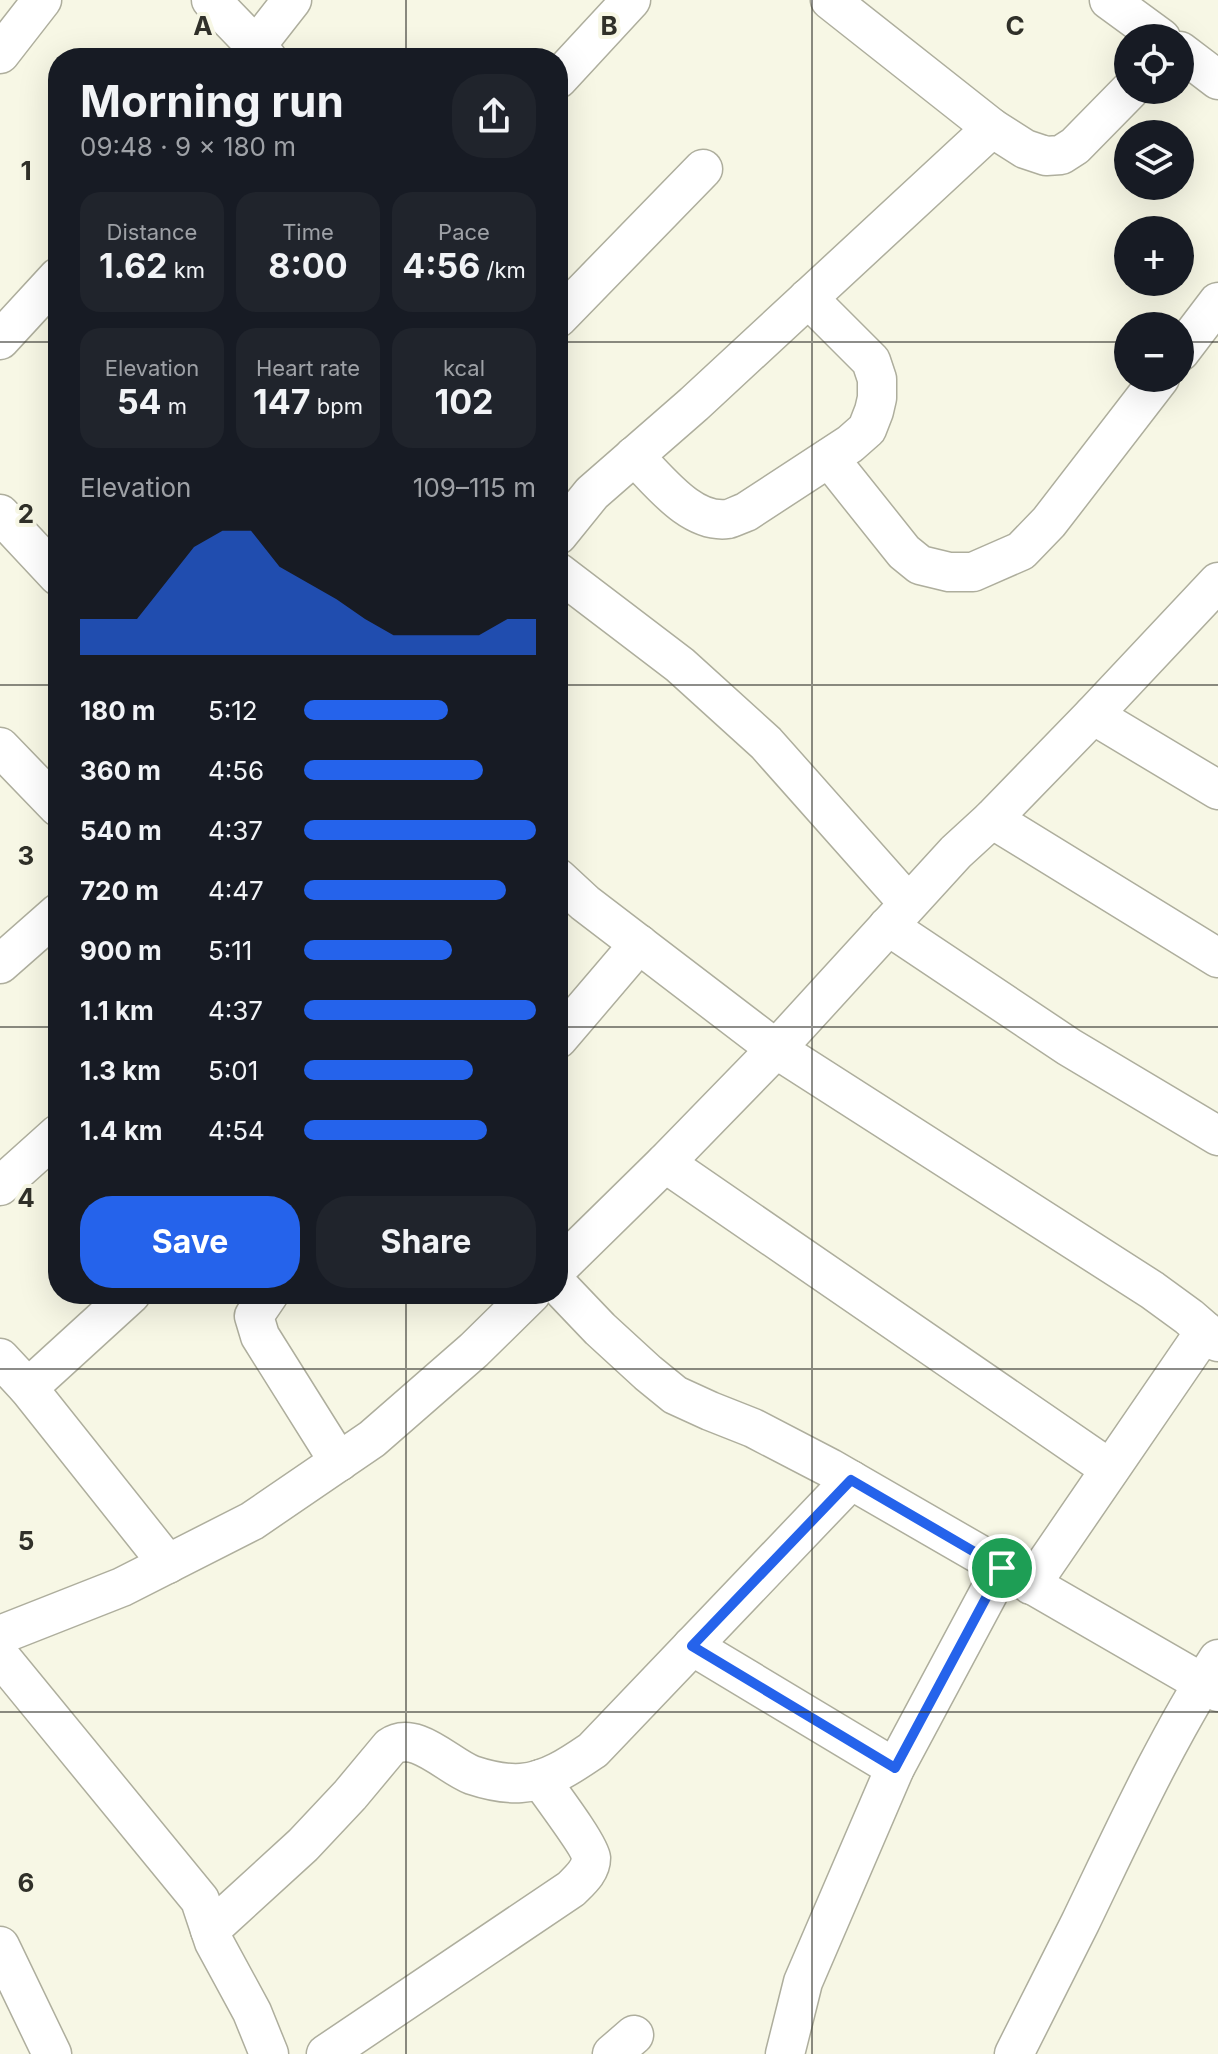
<!DOCTYPE html>
<meta charset="utf-8">
<style>
:root{--surface:#171b24;--page:#20242c;--text:#f1f3f6;--muted:#9ea1a6;--accent:#2563eb}
body{margin:0;font-family:Inter,sans-serif;background:var(--page);color:var(--text);height:100vh;display:flex;flex-direction:column;font-size:30px;white-space:nowrap}
*{box-sizing:border-box;margin:0}
p{font-size:26px;color:var(--muted)}
.icon{flex:none;width:44px;height:44px;fill:none;stroke:currentColor;stroke-width:2;stroke-linecap:round;stroke-linejoin:round}
.map{position:relative;flex:1;overflow:hidden}
.drawer{position:absolute;left:48px;top:48px;width:520px;height:1256px;display:flex;flex-direction:column;background:var(--surface);border-radius:32px;box-shadow:0 8px 32px #0002}
.drawer>*{flex:none}
.buttons{position:absolute;left:1114px;top:24px;display:grid;gap:16px}
.buttons a{display:grid;place-items:center;width:80px;height:80px;border-radius:50%;background:var(--surface);box-shadow:0 8px 32px #0002;font-size:40px}
.pin{position:absolute;display:grid;place-items:center;width:68px;height:68px;color:#fff;margin:-34px;border:4px solid #fff;border-radius:50%;box-shadow:0 2px 8px #0007}
.round{display:grid;place-items:center;flex:none;width:84px;height:84px;border-radius:32px;background:var(--page)}
.summary{display:flex;align-items:center;justify-content:space-between;height:136px;padding:0 32px}
h1{font-size:44px;font-weight:700;line-height:60px}
.metrics{display:grid;grid-template-columns:repeat(3,1fr);gap:12px;height:136px;padding:8px 32px}
.metrics div{display:grid;align-content:center;border-radius:20px;background:var(--page);text-align:center}
.metrics b{font-size:34px;font-weight:700}
.metrics small{font-size:22px;font-weight:400}
.metrics p{font-size:22px}
.chart{height:224px;padding:16px 32px}
.chart p{display:flex;justify-content:space-between}
.chart svg{width:100%;height:144px;margin-top:8px;fill:var(--accent);opacity:.7}
.cta{display:flex;gap:16px;margin-top:auto;padding:16px 32px}
.cta a{flex:1;height:92px;border-radius:32px;background:var(--accent);color:#fff;font-size:32px;font-weight:700;line-height:92px;text-align:center}
.cta a+a{background:var(--page);color:var(--text)}
ul{padding:0 32px;list-style:none;font-size:26px}
li{display:grid;grid-template-columns:128px 96px 1fr;align-items:center;height:60px}
li i{height:20px;border-radius:10px;background:var(--accent)}
.map>svg:first-child{display:block}
.lines{fill:none;stroke-linecap:round;stroke-linejoin:round}
.minor-casing{stroke:#aeae9d;stroke-width:41}
.minor{stroke:#fff;stroke-width:38}
.route-casing{stroke:#fff;stroke-width:16}
.route{stroke:#2563eb;stroke-width:10}
.grid{fill:none;stroke:#303029;stroke-width:2;stroke-opacity:0.55}
.grid-label{font-size:26px;text-anchor:middle;font-weight:bold;fill:#303029;stroke:#f7f7e5;stroke-width:8;stroke-linejoin:round;paint-order:stroke}
</style>
<div class="map">
<svg width="1218" height="2054" viewBox="0 0 1218 2054">
<rect width="100%" height="100%" fill="#f7f7e5"/>
<g class="lines">
<defs>
<g id="minor">
<path d="M211 0 267 58"/>
<path d="M830 0 992 128 1025 149 1046 156 1061 155 1075 146 1130 90"/>
<path d="M1109 0 1161 38"/>
<path d="M256 46 292 0"/>
<path d="M1180 51 1218 80"/>
<path d="M0 54 42 0"/>
<path d="M558 79 631 0"/>
<path d="M558 318 703 169"/>
<path d="M0 340 58 277"/>
<path d="M1180 352 1218 302"/>
<path d="M634 456C658 479 690 524 728 519 733 518 740 514 746 512L850 444 867 429 874 411 877 398V379L871 361 808 298"/>
<path d="M829 458 904 552 920 565 949 572H973L1021 551 1049 522 1160 378"/>
<path d="M0 514 58 576"/>
<path d="M558 535 592 493 694 404 992 128"/>
<path d="M558 572 680 665 766 743 908 903"/>
<path d="M1093 715 1218 790"/>
<path d="M0 747 58 807"/>
<path d="M992 819 1218 958"/>
<path d="M558 878 585 903 776 1049 1152 1290 1189 1317 1218 1342"/>
<path d="M888 926 1069 1047 1218 1136"/>
<path d="M0 964 58 913"/>
<path d="M558 1039 639 944"/>
<path d="M665 1163 1110 1469"/>
<path d="M0 1186 58 1134"/>
<path d="M558 1268 665 1163 776 1049 956 852 992 819 1093 715 1218 582"/>
<path d="M558 1285 600 1329 648 1373 675 1395 710 1411 753 1428 830 1468 1218 1692"/>
<path d="M269 1294 254 1316 260 1336 339 1462"/>
<path d="M0 1358 28 1388 168 1564"/>
<path d="M28 1388 131 1294"/>
<path d="M1031 1585 1205 1331"/>
<path d="M0 1635 122 1587 252 1521 372 1439 474 1350 531 1294"/>
<path d="M692 1646 895 1768"/>
<path d="M0 1656 200 1900 214 1942 252 2012 269 2054"/>
<path d="M210 1930 303 1845 350 1795 390 1747C415 1729 448 1766 472 1775 487 1780 505 1784 521 1783 548 1781 571 1765 593 1750L851 1480"/>
<path d="M0 1946 52 2054"/>
<path d="M326 2054 571 1889C580 1880 591 1871 591 1858 590 1846 549 1792 540 1779"/>
<path d="M612 2054 634 2035"/>
<path d="M785 2054 803 1982 895 1768 1002 1568"/>
<path d="M1014 2054C1036 2010 1058 1967 1080 1923 1123 1834 1164 1743 1218 1659"/>
</g>
</defs>
<use href="#minor" class="minor-casing"/>
<use href="#minor" class="minor"/>
</g>
<g class="lines">
<defs>
<path id="route" d="M851 1480 1002 1568 895 1768 692 1646Z"/>
</defs>
<use href="#route" class="route-casing"/>
<use href="#route" class="route"/>
</g>
<path class="grid" d="M406 0V58M812 0V2054M0 342H58M558 342H1128M1180 342H1218M0 685H58M558 685H1218M0 1027H58M558 1027H1218M406 1294V2054M0 1369H1218M0 1712H1218"/>
<g class="grid-label">
<text x="203" y="35">A</text>
<text x="609" y="35">B</text>
<text x="1015" y="35">C</text>
<text x="26" y="180">1</text>
<text x="26" y="523">2</text>
<text x="26" y="865">3</text>
<text x="26" y="1207">4</text>
<text x="26" y="1550">5</text>
<text x="26" y="1892">6</text>
</g>
</svg>
<div class="buttons">
<a><svg class="icon" aria-label="locate" viewBox="0 0 24 24"><circle cx="12" cy="12" r="6"/><path d="M12 2v4M12 18v4M2 12h4M18 12h4"/></svg></a>
<a><svg class="icon" aria-label="layers" viewBox="0 0 24 24"><path d="M12 4l9 5-9 5-9-5zM3 14l9 5 9-5"/></svg></a>
<a>+</a>
<a>−</a>
</div>
<div class="pin" style="left:1002px;top:1568px;background:#1e9e55"><svg class="icon" aria-label="arrive" viewBox="0 0 24 24"><path d="M6 21V4h12l-3 4 3 4H6"/></svg></div>
<section class="drawer">
<div class="summary"><div><h1>Morning run</h1><p>09:48 · 9 × 180 m</p></div><a class="round"><svg class="icon" aria-label="share" viewBox="0 0 24 24"><path d="M12 15V3M7 8l5-5 5 5M5 13v7h14v-7"/></svg></a></div>
<div class="metrics">
<div><p>Distance</p><b>1.62<small> km</small></b></div>
<div><p>Time</p><b>8:00</b></div>
<div><p>Pace</p><b>4:56<small> /km</small></b></div>
</div>
<div class="metrics">
<div><p>Elevation</p><b>54<small> m</small></b></div>
<div><p>Heart rate</p><b>147<small> bpm</small></b></div>
<div><p>kcal</p><b>102</b></div>
</div>
<div class="chart"><p><span>Elevation</span>109–115 m</p>
<svg viewBox="0 0 160 44" preserveAspectRatio="none"><path d="M0 44V33L10 33L20 33L30 22L40 11L50 6L60 6L70 17L80 22L90 27L100 33L110 38L120 38L130 38L140 38L150 33L160 33V44z"/></svg>
</div>
<ul>
<li><b>180 m</b>5:12<i style="width:62%"></i></li>
<li><b>360 m</b>4:56<i style="width:77%"></i></li>
<li><b>540 m</b>4:37<i style="width:100%"></i></li>
<li><b>720 m</b>4:47<i style="width:87%"></i></li>
<li><b>900 m</b>5:11<i style="width:64%"></i></li>
<li><b>1.1 km</b>4:37<i style="width:100%"></i></li>
<li><b>1.3 km</b>5:01<i style="width:73%"></i></li>
<li><b>1.4 km</b>4:54<i style="width:79%"></i></li>
</ul>
<div class="cta"><a>Save</a><a>Share</a></div>
</section>
</div>
